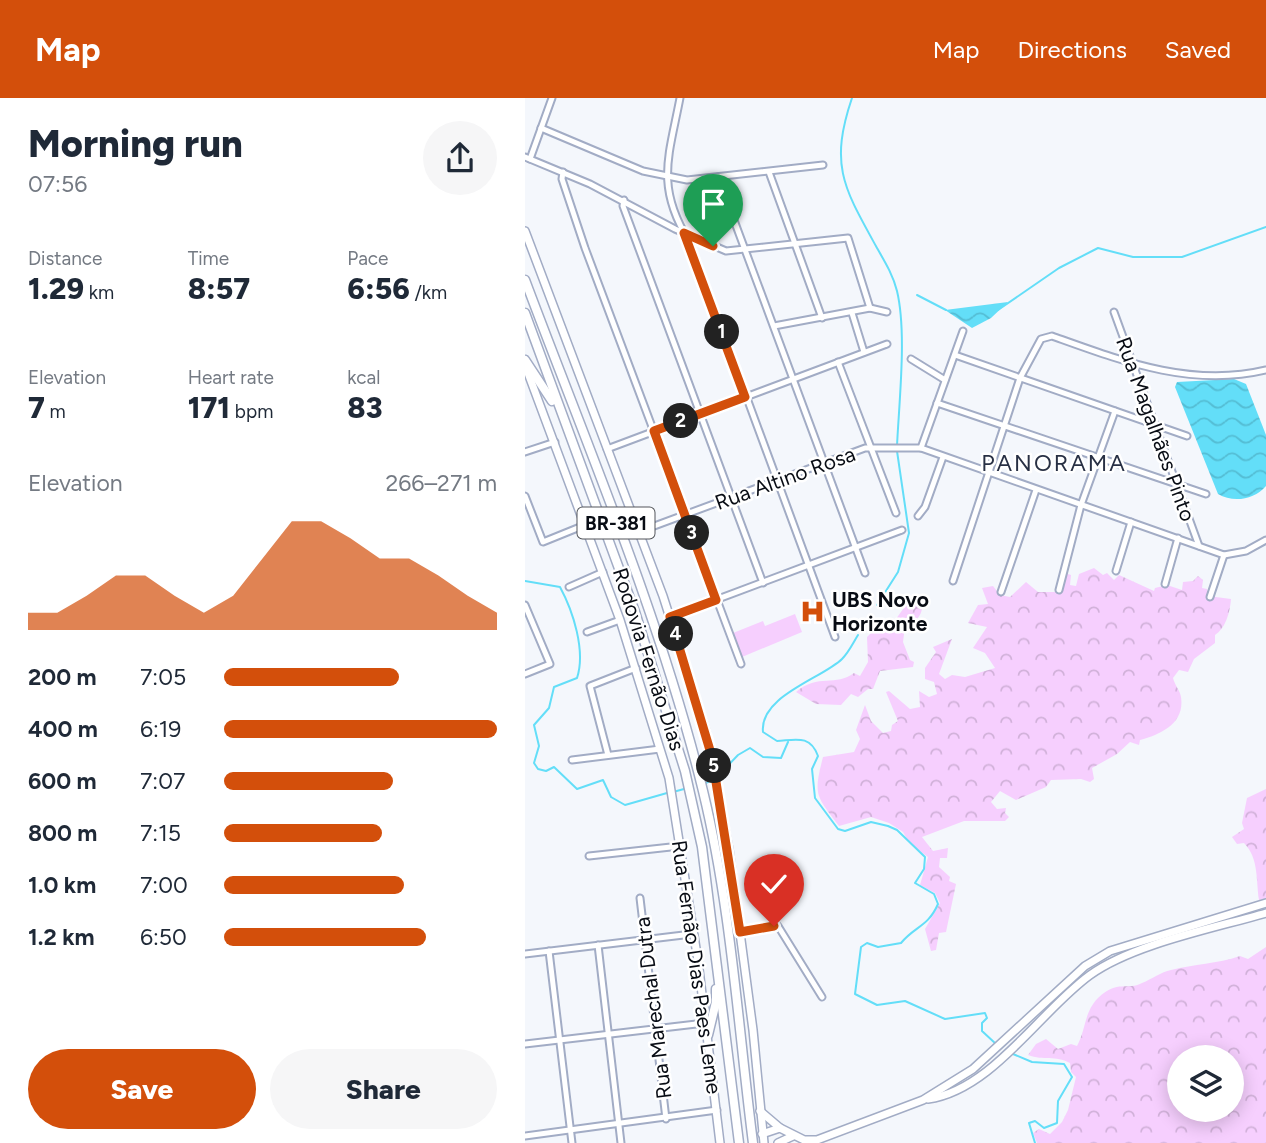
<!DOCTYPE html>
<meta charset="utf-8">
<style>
:root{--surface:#fff;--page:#f6f6f7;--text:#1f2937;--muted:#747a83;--accent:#d34f0b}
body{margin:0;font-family:Figtree,sans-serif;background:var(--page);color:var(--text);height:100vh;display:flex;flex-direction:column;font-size:26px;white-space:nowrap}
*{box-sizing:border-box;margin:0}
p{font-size:23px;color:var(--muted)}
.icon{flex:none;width:38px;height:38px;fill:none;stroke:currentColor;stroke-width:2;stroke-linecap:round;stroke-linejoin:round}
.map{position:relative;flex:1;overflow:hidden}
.panel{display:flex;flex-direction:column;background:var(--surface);width:525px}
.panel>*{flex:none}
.fabs{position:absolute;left:642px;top:947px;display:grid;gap:14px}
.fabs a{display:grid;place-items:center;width:77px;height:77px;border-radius:50%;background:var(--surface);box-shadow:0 4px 18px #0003;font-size:35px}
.pin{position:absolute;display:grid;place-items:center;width:60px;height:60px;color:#fff;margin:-72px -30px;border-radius:50% 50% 50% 0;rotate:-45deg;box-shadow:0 0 7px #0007}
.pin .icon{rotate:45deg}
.km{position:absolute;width:35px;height:35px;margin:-18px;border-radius:50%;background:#222;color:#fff;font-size:19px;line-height:35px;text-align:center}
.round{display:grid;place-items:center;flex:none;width:74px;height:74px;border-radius:37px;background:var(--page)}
.headline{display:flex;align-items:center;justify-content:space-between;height:119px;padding:0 28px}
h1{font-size:38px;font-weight:800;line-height:52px}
.figures{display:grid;grid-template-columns:repeat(3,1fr);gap:10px;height:119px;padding:7px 28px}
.figures div{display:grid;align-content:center}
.figures b{font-size:30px;font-weight:800}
.figures small{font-size:19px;font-weight:400}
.figures p{font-size:19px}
.chart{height:196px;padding:14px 28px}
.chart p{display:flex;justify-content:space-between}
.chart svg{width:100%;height:126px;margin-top:7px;fill:var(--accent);opacity:.7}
.button{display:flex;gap:14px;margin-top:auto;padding:14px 28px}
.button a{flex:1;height:80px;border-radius:42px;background:var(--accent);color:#fff;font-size:28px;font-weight:800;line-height:80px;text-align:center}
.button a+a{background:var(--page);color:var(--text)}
ul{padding:0 28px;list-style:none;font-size:23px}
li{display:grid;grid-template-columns:112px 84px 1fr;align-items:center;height:52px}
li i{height:18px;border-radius:9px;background:var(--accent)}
header{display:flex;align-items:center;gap:42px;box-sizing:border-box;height:98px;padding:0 35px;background:var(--accent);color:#fff}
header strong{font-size:33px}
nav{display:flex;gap:38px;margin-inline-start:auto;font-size:24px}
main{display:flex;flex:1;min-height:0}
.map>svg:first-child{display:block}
.forest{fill:url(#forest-crowns);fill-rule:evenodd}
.pitch{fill:#f6cffe}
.water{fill:url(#water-waves)}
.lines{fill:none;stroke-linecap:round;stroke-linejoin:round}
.stream{stroke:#63def8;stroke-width:2}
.minor-casing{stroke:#a2acc5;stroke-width:9}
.major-casing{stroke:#a2acc5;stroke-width:10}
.highway-casing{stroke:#a2acc5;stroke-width:11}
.minor{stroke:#fff;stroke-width:5}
.major{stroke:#fff;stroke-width:7}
.highway{stroke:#fff;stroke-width:8}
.route-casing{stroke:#fff;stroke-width:14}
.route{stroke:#d34f0b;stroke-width:9}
.labels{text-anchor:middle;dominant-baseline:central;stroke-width:5;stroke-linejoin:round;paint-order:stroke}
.shield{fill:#fff;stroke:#52555a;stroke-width:2}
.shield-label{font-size:19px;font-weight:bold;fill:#080c14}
.street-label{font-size:21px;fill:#080c14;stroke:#fff}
.poi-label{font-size:21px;font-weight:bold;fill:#080c14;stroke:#fff;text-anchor:start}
.neighbourhood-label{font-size:23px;letter-spacing:2px;fill:#283044;stroke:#fff}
</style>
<header>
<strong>Map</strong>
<nav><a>Map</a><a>Directions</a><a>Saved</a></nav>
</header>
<main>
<section class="panel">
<div class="headline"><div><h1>Morning run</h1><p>07:56</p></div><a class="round"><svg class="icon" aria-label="share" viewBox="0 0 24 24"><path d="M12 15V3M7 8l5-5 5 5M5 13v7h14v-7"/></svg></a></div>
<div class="figures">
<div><p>Distance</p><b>1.29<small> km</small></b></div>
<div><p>Time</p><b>8:57</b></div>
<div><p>Pace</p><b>6:56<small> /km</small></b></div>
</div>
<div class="figures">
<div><p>Elevation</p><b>7<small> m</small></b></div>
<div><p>Heart rate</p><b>171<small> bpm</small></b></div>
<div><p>kcal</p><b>83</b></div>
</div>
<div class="chart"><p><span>Elevation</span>266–271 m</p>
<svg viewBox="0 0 160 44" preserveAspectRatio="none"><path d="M0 44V38L10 38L20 32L30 25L40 25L50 32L60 38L70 32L80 19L90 6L100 6L110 12L120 19L130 19L140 25L150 32L160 38V44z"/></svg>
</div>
<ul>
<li><b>200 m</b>7:05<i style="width:64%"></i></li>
<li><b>400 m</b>6:19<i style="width:100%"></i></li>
<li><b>600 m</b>7:07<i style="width:62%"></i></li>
<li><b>800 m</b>7:15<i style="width:58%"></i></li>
<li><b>1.0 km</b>7:00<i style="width:66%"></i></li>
<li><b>1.2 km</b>6:50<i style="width:74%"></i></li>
</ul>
<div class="button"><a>Save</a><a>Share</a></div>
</section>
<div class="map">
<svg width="741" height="1045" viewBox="0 0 741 1045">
<defs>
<pattern id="forest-crowns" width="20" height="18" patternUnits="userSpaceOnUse" patternTransform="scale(1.75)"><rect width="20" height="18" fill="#f6cffe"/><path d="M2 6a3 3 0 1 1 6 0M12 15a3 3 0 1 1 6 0" fill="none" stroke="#d1b1d9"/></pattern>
<pattern id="water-waves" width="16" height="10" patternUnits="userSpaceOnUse" patternTransform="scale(1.75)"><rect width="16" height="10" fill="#63def8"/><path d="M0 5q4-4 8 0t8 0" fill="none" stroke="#54bdd4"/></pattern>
</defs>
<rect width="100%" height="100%" fill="#f4f7fc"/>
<g class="forest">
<path d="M569 470 578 477 582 475 589 482 594 477 629 493 630 490 642 487 657 492 658 484 668 483 673 478 678 482 677 490 682 491 683 498 706 501C705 515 700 531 690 537V545L669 561 663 574 654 572 648 580C650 588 655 592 656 599 660 625 637 636 615 642L614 647 605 644 592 656 567 670 569 681 565 684 556 681 526 682 521 689 491 702 475 693 466 704 472 711 481 710 480 715 484 719 480 723H439L397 739 408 753 423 750 422 760H415L414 769 425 779 424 783 431 786 421 834 414 835 411 852 406 853 400 831 415 805 410 795 395 787 403 759 385 746 378 734 364 725 346 719 314 728C291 697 288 698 298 659L329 654 335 641 331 632 340 607 346 623 358 635 366 633 367 627 373 623 361 594 364 593 385 611 395 609 394 593 404 599 412 596 409 584 400 581V570L411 554 408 549 427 541 414 576 420 581 427 577 440 579 470 570 460 555 448 550 462 529 443 525 453 507 463 506 457 490 468 488 475 497 485 499 501 484 513 494H535L540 475 546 477 545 487 551 488 554 476Z"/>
<path d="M383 498 398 502C397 518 394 522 380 528L378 544 385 562 389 564 388 569 355 573 348 591H343L333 599 326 596 316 607 291 606 271 594C293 575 311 589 329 575L335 578 343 564 342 539 352 529 363 532 381 507 378 500Z"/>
<path d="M741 691V800L734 802C731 783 734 760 719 745L712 746 707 739 719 731 717 725 722 700Z"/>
<path d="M741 849V1045H512L508 1035 514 1031 525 1036 537 1024 543 1012 551 979 546 974 545 965C530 957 519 963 503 957L511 946 521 941 533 951 546 946 552 948C561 932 559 914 573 900 593 881 602 893 617 885 627 881 636 874 646 872 669 866 692 866 715 858L723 861ZM654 959H707V1012H654Z"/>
</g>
<path class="pitch" d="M270 516 277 534 217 559 208 535 238 523 240 528Z"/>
<g class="water">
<path d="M483 204 466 220 447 230 420 212Z"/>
<path d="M709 281 721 286 741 337V388C729 402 708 405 693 396L650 289 652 284Z"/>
</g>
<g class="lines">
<g class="stream">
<path d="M327 0C304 68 319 90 352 150 360 164 368 177 372 193 382 235 374 304 372 348"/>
<path d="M392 197 421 212"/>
<path d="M473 212 534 170 573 150 608 159H657L741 129"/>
<path d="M0 483 35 489C48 513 61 553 52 580L29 589 24 610 9 627 14 648 9 665 13 671 21 673 29 669 52 691 78 682 86 699 100 707 142 695"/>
<path d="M352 507 373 474 384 435 372 353"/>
<path d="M333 537C328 545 324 554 317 561 298 580 234 598 238 634L252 643C270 642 285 636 293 658L287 671 290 700 313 731 320 733 346 724 363 728 372 732 400 759 399 771 390 785 409 796 413 806C403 829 390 828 376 845L353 849 342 845 336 849 330 896 352 907 380 903 420 921 460 915 462 920 457 925V933L471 946"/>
<path d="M193 678 213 657 225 650 238 659 256 660 263 644"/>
<path d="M178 687 188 681"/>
<path d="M148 694 159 691"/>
<path d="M488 956 507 964 539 966 547 979 533 1003 532 1025 519 1030 510 1023 504 1025 510 1045"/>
</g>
<defs>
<g id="minor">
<path d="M155 0C144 58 130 88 164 143L310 539"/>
<path d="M16 30 118 73 162 82 298 67"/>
<path d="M0 59 65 86 150 131 201 153 323 140 345 210"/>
<path d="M5 61 27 0"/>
<path d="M38 74 37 81 60 150 216 566"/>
<path d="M244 74 297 220"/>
<path d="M193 79 340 475"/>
<path d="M99 102 98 108 238 485"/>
<path d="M589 214 674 448"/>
<path d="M327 215 339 254"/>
<path d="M249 228 345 210 362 214"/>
<path d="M430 257 662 338"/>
<path d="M386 261 420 282"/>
<path d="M313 264 371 415"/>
<path d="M412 305 681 396"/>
<path d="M396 350 438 233"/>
<path d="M82 351 362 246"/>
<path d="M0 354 30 344"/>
<path d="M0 398 18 444 60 427"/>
<path d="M393 418 400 409 418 359"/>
<path d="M113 434 340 350H396L699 457 721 453 741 442"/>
<path d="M591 473 606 424"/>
<path d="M428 483 495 280 516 241 527 238C597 263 666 290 741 272"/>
<path d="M640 486 653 440"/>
<path d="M44 489 78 474"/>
<path d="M534 492 556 407 590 313"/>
<path d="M476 494 511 392"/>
<path d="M685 499 699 457"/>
<path d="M0 507 25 566 0 576"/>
<path d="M145 519 377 432"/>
<path d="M62 534 95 522"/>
<path d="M83 657 65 588 111 570"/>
<path d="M47 662 135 651"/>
<path d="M64 758 155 748"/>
<path d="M115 800 141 1021"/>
<path d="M215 834 253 828 297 899"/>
<path d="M73 847 96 1045"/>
<path d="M24 853 47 1045"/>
<path d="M0 856 167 836"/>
<path d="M0 946 180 925"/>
<path d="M0 1038 192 1012"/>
</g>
<g id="major">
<path d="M0 133 138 498 181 633 204 752 228 932 239 1045"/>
<path d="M0 267 95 522 144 680 173 863 195 1045"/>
<path d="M403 1001C467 992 515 913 565 877 608 846 690 830 741 815"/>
<path d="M235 1013 255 1030"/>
<path d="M237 1036 255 1030 279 1042H292L398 1002 448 971 560 868 585 853 741 805"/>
<path d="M253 1045 268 1038"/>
</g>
<g id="highway">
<path d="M0 182C63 350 135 518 178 693 206 808 213 928 228 1045"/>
<path d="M0 215 110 514 160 673 177 749 214 1045"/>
<path d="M0 262 27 303"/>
<path d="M183 937 191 904V891"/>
</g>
</defs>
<use href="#minor" class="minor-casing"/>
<use href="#major" class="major-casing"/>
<use href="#highway" class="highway-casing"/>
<use href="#minor" class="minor"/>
<use href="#major" class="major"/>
<use href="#highway" class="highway"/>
</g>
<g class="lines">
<defs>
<path id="route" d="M188 148 159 135 220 299 129 333 191 502 145 519 187 659 215 834 249 828"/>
</defs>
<use href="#route" class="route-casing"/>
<use href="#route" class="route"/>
</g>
<defs>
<symbol id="hospital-bare" viewBox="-9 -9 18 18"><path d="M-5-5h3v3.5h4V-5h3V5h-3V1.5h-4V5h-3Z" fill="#d34f0b" stroke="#fff" stroke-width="2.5" paint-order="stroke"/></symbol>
</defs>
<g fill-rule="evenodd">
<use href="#hospital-bare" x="270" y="496" width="35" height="35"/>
</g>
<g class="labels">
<rect class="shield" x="52.5" y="409.5" width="77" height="31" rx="5"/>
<g class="shield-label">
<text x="91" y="425">BR-381</text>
</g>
<g class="street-label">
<text transform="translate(631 331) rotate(70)">Rua Magalhães Pinto</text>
<text transform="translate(260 380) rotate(-20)">Rua Altino Rosa</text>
<text transform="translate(124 561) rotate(72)">Rodovia Fernão Dias</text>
<text transform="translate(172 869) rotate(82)">Rua Fernão Dias Paes Leme</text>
<text transform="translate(128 910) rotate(-97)">Rua Marechal Dutra</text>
</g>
<g class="poi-label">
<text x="307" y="501">UBS Novo<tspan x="307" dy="24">Horizonte</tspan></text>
</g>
<g class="neighbourhood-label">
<text x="529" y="365">PANORAMA</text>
</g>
</g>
</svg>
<div class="fabs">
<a><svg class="icon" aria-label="layers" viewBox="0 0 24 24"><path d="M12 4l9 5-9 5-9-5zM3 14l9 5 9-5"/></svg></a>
</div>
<div class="pin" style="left:188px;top:148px;background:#1e9e55"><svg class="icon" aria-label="arrive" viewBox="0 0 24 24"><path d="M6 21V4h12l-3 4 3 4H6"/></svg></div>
<div class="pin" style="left:249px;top:828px;background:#d93025"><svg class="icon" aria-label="check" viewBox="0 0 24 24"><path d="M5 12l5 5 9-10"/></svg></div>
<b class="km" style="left:197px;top:234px">1</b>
<b class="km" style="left:156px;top:323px">2</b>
<b class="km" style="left:167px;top:435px">3</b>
<b class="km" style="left:151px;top:536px">4</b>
<b class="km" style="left:189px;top:668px">5</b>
</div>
</main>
